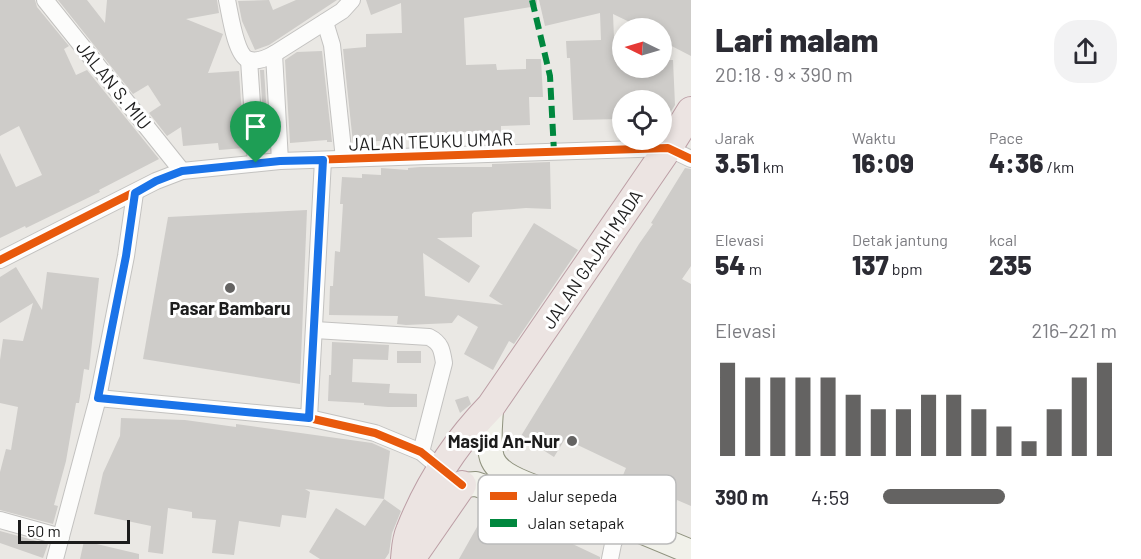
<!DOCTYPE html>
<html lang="id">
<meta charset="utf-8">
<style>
:root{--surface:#fff;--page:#f2f2f3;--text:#2b2b33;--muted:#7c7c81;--accent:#646362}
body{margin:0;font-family:Barlow,sans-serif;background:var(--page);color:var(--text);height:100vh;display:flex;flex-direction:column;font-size:22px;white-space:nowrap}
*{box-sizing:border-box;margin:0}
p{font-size:20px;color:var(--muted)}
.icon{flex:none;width:33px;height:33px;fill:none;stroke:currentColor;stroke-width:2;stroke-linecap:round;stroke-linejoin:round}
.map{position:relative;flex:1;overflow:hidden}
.side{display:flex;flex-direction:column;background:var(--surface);width:450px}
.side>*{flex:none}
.needle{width:39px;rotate:275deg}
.buttons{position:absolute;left:612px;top:18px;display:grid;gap:12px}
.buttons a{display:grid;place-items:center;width:60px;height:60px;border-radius:50%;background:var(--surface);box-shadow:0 3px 9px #0003;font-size:30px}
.scale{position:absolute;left:18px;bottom:15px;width:112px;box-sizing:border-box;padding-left:6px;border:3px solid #1c1c1c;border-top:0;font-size:16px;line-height:21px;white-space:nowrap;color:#1c1c1c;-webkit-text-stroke:4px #fff;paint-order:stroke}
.pin{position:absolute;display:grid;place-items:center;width:51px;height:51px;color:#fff;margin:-62px -26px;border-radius:50% 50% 50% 0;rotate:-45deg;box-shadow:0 0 6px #0007}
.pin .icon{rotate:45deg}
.round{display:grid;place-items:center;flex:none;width:63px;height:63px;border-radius:24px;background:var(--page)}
.overview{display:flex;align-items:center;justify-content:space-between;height:102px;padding:0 24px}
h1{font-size:33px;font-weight:800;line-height:45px}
.figures{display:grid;grid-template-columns:repeat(3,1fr);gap:9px;height:102px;padding:6px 24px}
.figures div{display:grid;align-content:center}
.figures b{font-size:26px;font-weight:800}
.figures small{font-size:16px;font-weight:400}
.figures p{font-size:16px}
.chart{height:168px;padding:12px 24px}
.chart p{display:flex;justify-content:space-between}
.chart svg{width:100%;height:108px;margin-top:6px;stroke:var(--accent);stroke-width:6}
ul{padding:0 24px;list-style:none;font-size:20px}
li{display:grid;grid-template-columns:96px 72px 1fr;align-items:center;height:45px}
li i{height:15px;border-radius:8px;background:var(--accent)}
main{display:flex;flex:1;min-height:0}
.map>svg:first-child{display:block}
.building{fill:#ceccc9}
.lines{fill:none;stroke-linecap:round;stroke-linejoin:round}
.minor-casing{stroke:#c3c2c0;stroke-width:18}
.secondary-casing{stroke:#8f927e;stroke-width:26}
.trunk-casing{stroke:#bc9ea5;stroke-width:30}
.minor{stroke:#fcfcfb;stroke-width:16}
.secondary{stroke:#f1f1ea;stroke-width:24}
.trunk{stroke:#ece4e2;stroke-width:28}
.quiet{stroke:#00873e;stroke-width:6;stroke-dasharray:12 6;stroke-linecap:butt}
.cycleway-casing{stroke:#fff;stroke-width:11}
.cycleway{stroke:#e8590c;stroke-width:8}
.route-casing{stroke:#fff;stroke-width:12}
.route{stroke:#1a73e8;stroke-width:8}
.poi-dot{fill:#646362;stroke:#fff;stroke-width:2}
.labels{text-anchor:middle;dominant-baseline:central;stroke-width:6;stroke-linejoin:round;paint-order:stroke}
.street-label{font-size:18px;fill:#1c1c1c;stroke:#fff}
.poi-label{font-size:18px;font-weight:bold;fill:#1c1c1c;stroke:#fff}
.key{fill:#fff;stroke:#bbb;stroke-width:1.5}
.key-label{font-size:16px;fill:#1c1c1c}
</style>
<main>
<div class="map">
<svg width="691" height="559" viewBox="0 0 691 559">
<rect width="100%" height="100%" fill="#eae8e4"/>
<g class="building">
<path d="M0 0H35L37 7 69 46 64 49 76 75 87 70 159 159 99 190 100 192 26 228 25 226 0 238V153L16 187 42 175 19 126 0 136Z"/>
<path d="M58 0H87L105 23 107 0H217L219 13 186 19 223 34 208 73 239 71 244 148 219 150 218 143 183 146 181 127 167 136 149 113 161 105 148 85 133 94Z"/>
<path d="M269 0 273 10 296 0H337L269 45 255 50 242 21 238 1Z"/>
<path d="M366 0H537V6L464 18 466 65 496 64 497 70 526 69V59H541L543 97H529L530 125 501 126V133H484V131L443 133V136L353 143 343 49 366 47V34L402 33 401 3 371 15Z"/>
<path d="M539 0H691V56L662 41V28H642L613 14 615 62 622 61V68H662V60H673L675 105 670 113H662V100H622V119L573 120 570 58H567L566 41 601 40 600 13 545 26Z"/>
<path d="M322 51 332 142H327V140L290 143 285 60 297 52Z"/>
<path d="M260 70H264L269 146H265Z"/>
<path d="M550 162 551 209 526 208 474 212 472 214V237L437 238 480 266 469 283 423 253 425 296 503 305 489 296 534 223 578 250 514 344 509 341 493 370 464 354 478 327 458 315 452 323 406 325 397 324 398 316 329 315 330 286H333L335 251 340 252 343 204H340L342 177 362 178V174L381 175V168L408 170V168L420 167H492V164Z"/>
<path d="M685 168 691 169V266L682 279 691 284V506L677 500 673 510 655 503 656 500 619 485 626 468 565 439 554 457 521 436 639 244 653 224 651 223Z"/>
<path d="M307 210 300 384 143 359 168 217Z"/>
<path d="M16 267 42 310 47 272 99 278 89 370 84 369 79 403H76L66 461 54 505 58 506 53 524 0 510V472L6 449 11 450 18 407 0 403V360L3 339 23 341 33 303 0 323V277Z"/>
<path d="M332 342 389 345 388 360 353 359 352 382 390 384 389 393 417 394V407H388L364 405V403L328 401 329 375H331Z"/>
<rect x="397" y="351" width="24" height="12"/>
<path d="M468 396 471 404 460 413 455 400Z"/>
<path d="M121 418 185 420 236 427V424L372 443 390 451 384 499 305 489 310 492 306 518 282 515 280 527 239 521 234 555 212 553 216 520 192 518V512L168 508 163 554 148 552 151 526 94 514 103 473 120 436Z"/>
<path d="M384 499 401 511 392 533 389 553 385 559H320L309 552 336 508 365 526Z"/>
<path d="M490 504 517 513 533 523 534 519 546 523 543 530 600 557V559H459Z"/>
<path d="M0 531 48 544 43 558 0 543Z"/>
<path d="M84 541 139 554V559H80Z"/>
</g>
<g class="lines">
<defs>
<g id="minor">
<path d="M45 0 182 171"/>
<path d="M227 0C230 13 235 52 247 59 256 63 267 58 274 54L342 11 352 0"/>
<path d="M325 22 332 45 344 159"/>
<path d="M274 54 280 161"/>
<path d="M249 60 256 163"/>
<path d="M0 260 156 181 182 171 280 161 668 148 691 159"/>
<path d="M315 330 429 337C441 343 442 350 444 363L421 452"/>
<path d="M98 398 309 418 375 433 421 452 447 474"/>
<path d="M309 418 323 160"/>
<path d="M0 520 61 537"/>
<path d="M55 559 98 398 126 256 135 193"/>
<path d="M610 559 613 544 621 523"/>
</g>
<g id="secondary">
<path d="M491 406C491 422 487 442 492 458 500 482 552 490 573 503"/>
<path d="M462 485 476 484 565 515 590 514 621 523 691 552"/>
</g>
<g id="trunk">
<path d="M417 550 462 485"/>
<path d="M405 559C406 550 406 540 410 531 428 485 457 441 491 406L668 148 691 111"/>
</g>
</defs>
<use href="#minor" class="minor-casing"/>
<use href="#secondary" class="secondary-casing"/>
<use href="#trunk" class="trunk-casing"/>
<use href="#minor" class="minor"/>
<use href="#secondary" class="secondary"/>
<use href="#trunk" class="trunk"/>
<path class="quiet" d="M532 0 550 76 554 152"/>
<defs>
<g id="cycleway">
<path d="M0 260 156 181 182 171 280 161 668 148 691 159"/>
<path d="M98 398 309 418 375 433 421 452 462 485"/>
</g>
</defs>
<use href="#cycleway" class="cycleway-casing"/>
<use href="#cycleway" class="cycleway"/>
</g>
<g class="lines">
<defs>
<path id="route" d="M323 160 309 418 98 398 126 256 135 193 156 181 182 171 280 161Z"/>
</defs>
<use href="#route" class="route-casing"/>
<use href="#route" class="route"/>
</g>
<g class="poi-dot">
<circle cx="230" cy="288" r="6"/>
<circle cx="572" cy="441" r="6"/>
</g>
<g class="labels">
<g class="street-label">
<text transform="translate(114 85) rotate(51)">JALAN S. MIU</text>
<text transform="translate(431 141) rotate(-2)">JALAN TEUKU UMAR</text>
<text transform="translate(592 259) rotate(-56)">JALAN GAJAH MADA</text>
</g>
<g class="poi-label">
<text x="230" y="308">Pasar Bambaru</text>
<text x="560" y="441" text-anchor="end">Masjid An-Nur</text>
</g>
</g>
<rect x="478" y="475" width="198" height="69" rx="9" class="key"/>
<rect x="490" y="492" width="27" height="8" fill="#e8590c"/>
<rect x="490" y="519" width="27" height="8" fill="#00873e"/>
<g class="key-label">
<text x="528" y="502">Jalur sepeda</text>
<text x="528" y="529">Jalan setapak</text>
</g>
</svg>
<div class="buttons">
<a><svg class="needle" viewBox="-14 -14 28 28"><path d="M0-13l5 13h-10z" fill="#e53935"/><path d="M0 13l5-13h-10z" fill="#7c7c81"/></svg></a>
<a><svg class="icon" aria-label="locate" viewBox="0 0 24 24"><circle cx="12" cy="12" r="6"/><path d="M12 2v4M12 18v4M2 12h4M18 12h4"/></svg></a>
</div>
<div class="scale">50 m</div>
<div class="pin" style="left:256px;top:163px;background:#1e9e55"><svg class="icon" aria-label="arrive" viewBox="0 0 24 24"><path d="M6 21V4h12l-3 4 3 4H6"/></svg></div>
</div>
<section class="side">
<div class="overview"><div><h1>Lari malam</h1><p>20:18 · 9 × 390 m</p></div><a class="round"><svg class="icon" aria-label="share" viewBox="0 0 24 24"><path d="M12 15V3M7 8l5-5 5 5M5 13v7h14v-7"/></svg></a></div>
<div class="figures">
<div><p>Jarak</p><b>3.51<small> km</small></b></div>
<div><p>Waktu</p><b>16:09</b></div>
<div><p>Pace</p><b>4:36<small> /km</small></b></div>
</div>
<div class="figures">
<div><p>Elevasi</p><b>54<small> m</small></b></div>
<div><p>Detak jantung</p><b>137<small> bpm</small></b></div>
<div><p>kcal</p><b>235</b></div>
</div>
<div class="chart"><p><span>Elevasi</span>216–221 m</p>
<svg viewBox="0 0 160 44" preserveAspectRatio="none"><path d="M5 44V6M15 44V12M25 44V12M35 44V12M45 44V12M55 44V19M65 44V25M75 44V25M85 44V19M95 44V19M105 44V25M115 44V32M125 44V38M135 44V25M145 44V12M155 44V6"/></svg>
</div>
<ul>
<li><b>390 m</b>4:59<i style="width:52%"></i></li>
</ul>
</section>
</main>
